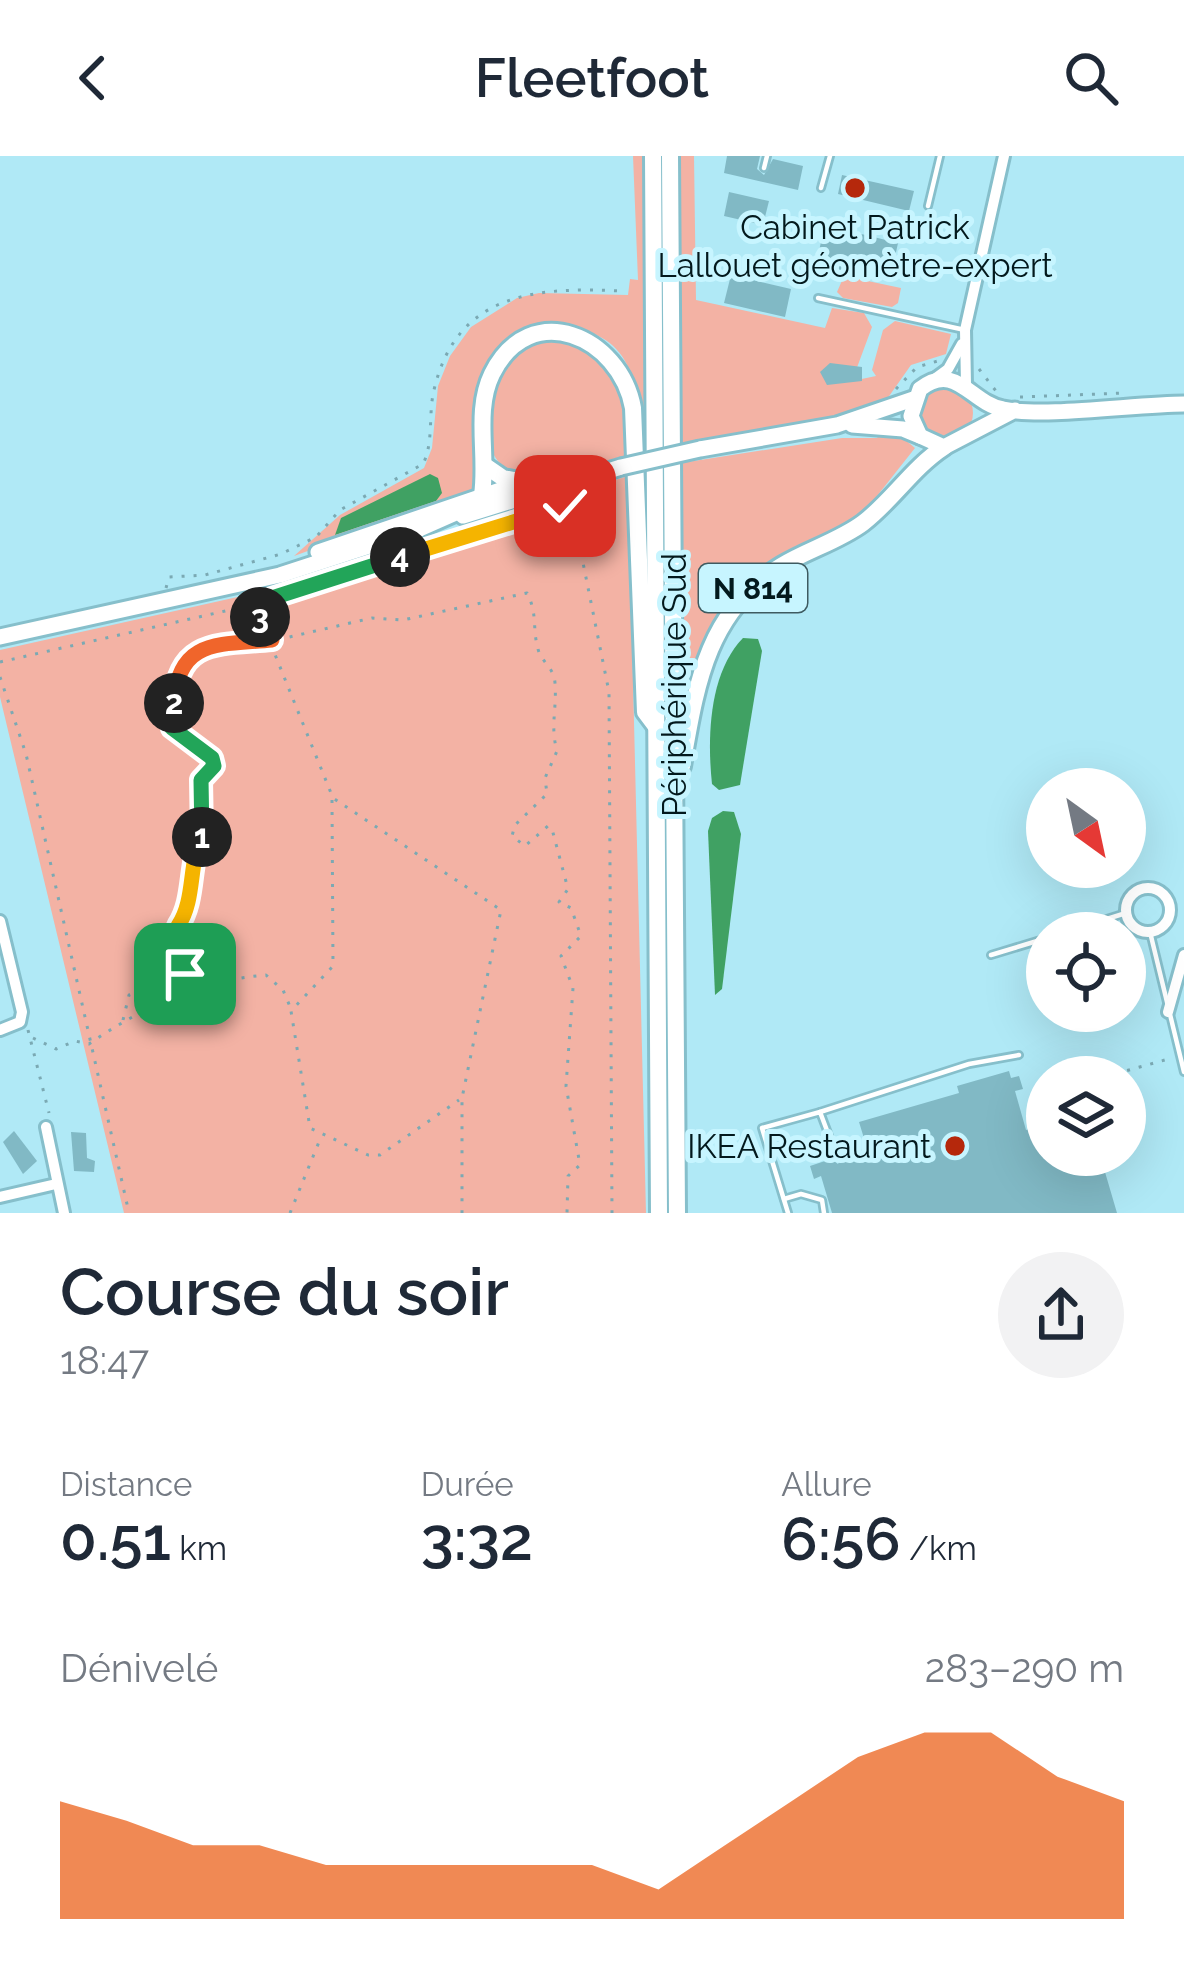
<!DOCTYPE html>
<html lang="fr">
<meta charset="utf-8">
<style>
:root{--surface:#fff;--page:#f2f2f3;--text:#1f2937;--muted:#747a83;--accent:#ea580c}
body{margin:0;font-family:Raleway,sans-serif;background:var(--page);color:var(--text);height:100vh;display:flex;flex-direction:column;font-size:45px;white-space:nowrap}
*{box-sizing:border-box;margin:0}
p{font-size:39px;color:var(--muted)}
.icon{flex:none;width:66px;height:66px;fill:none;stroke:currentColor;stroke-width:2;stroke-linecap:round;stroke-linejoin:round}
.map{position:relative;height:1057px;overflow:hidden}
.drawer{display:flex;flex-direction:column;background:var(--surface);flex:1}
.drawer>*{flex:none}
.needle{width:78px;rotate:147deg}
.fabs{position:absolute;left:1026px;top:612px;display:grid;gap:24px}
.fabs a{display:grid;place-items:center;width:120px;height:120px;border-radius:50%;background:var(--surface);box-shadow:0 12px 48px #0002;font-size:60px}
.pin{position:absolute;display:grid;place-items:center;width:102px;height:102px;color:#fff;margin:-51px;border-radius:24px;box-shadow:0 6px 18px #0006}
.km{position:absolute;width:60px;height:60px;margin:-30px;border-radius:50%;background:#222;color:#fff;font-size:33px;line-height:60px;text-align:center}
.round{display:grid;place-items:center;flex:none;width:126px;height:126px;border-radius:63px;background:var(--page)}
.summary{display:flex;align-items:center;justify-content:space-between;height:204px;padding:0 60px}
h1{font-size:66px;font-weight:600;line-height:90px}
.figures{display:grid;grid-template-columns:repeat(3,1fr);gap:18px;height:204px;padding:12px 60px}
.figures div{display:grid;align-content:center}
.figures b{font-size:60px;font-weight:600}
.figures small{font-size:33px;font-weight:400}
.figures p{font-size:33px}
.chart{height:336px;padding:24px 60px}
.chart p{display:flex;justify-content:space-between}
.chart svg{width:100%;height:216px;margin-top:12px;fill:var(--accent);opacity:.7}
header{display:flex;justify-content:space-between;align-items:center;height:156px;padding:0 60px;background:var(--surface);font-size:54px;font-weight:600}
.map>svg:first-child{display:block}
.green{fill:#f3b2a4}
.water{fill:#40a163}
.building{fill:#81b9c5}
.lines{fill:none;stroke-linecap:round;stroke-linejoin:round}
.service-casing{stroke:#86bfcb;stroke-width:10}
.minor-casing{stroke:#86bfcb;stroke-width:16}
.secondary-casing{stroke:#86bfcb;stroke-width:21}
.trunk-casing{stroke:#86bfcb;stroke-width:22}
.path{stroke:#7ba9b3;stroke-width:3;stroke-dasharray:3 9;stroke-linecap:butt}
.service{stroke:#fff;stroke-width:4.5}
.minor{stroke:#fff;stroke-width:10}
.secondary{stroke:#fff;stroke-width:15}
.trunk{stroke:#fff;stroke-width:16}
.secondary-bridge-casing{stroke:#86bfcb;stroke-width:21;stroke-linecap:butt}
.secondary-bridge{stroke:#fff;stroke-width:15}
.split-1-casing{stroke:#fff;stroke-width:24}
.split-2-casing{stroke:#fff;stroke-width:24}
.split-3-casing{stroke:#fff;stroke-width:24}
.split-4-casing{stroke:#fff;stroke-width:24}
.split-5-casing{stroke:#fff;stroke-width:24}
.split-1{stroke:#f5b400;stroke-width:15}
.split-2{stroke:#22a559;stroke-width:15}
.split-3{stroke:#f0652b;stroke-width:15}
.split-4{stroke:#22a559;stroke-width:15}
.split-5{stroke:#f5b400;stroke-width:15}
.poi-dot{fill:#b5280c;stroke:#c7f5ff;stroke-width:4.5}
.labels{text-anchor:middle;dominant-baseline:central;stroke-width:10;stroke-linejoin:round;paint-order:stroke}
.shield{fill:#c7f5ff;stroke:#3e5b61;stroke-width:3}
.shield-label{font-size:30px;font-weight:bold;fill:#03191d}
.poi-label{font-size:33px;fill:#03191d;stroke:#c7f5ff}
.street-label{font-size:33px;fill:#03191d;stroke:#c7f5ff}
</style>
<header><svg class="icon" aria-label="back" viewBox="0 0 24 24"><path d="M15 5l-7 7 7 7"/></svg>Fleetfoot<svg class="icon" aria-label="search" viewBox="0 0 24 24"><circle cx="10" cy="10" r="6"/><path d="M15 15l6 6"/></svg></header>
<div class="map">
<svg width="1184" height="1057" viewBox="0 0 1184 1057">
<rect width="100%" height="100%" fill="#b0e9f6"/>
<g class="green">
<path d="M633 0H643L646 295C630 257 648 200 592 177 578 172 562 167 547 171 425 204 505 297 471 336L294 400 340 359 424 312 432 292 438 230 450 200 471 171 517 142 539 137 628 139 630 123 638 124Z"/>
<path d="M680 0H694L696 144 825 172 832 152 864 157 872 171 852 225 876 220 872 214 883 174 895 165 951 178 946 198 911 209 880 253 681 288Z"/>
<path d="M844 120 901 132 898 147 892 151 843 142 837 136Z"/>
<path d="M558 183C624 206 624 233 631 298L588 310 515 318C472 300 483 227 513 201 527 188 540 186 558 183Z"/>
<circle cx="946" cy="257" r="27"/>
<path d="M883 275 897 277 915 292 858 364 751 427 683 562 681 307 842 282H877Z"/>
<path d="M628 320 646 1057H124L0 541V494L251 438Z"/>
</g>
<g class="water">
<path d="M430 318 438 322 442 337 436 345 335 379 341 362Z"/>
<path d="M743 482 758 483 762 495 740 629 719 634 712 628C707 581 709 517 743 482Z"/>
<path d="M723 655 734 656 741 678 722 833 715 839 708 675 712 662Z"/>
</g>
<g class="building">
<path d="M727 0H760L757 13 764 19 773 3 803 10 798 34 724 17Z"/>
<path d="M842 19 914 35 909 55 838 38Z"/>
<path d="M729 36 769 45 763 69 724 60Z"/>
<path d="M825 69 898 87 891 119 815 112Z"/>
<path d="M731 119 791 133 785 161 724 147Z"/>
<path d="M830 207 862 211V225L827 229 820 216Z"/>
<path d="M1009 915 1011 922 1019 920 1023 933 1015 935 1026 974 1047 968V999H1100L1117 1057H832L821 1020 814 1023 810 1010 831 1003 838 1008 843 999 867 992 859 966 959 937 957 930Z"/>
<path d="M14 975 37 1005 23 1018 3 986Z"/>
<path d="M71 976 86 977 87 1002 95 1005 94 1016 74 1015Z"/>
</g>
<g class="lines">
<defs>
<g id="service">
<path d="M764 12 767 0"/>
<path d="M821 32 830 0"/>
<path d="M928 50 940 0"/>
<path d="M818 142 965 174"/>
<path d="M1150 776 1184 916"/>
<path d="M1062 777 1126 757"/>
<path d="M991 799 1047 782"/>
<path d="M820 956 969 908 1019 899"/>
<path d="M784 1043 801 1038 822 1044 824 1057"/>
<path d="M788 1057 762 972 820 956 837 1001"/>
</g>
<g id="minor">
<path d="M933 224 948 213 962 188"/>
<path d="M966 229 965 174 1004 0"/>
<circle cx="1148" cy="754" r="22"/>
<path d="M0 765 22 856 20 866 0 874"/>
<path d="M1168 856 1184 799"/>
<path d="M46 971 64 1057"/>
<path d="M0 1041 56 1028"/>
</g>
<g id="secondary">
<path d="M1015 254 944 291 920 280 911 260 920 233C956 205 970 247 1003 253 1044 262 1137 248 1184 248"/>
<path d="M852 269 903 273 920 280"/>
<path d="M700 293 837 269 913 243"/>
<path d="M463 360 621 311"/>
<path d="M318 396 524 326 581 316"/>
<path d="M0 481 280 419 418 374"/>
</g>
<g id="trunk">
<path d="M653 0 659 1057"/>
<path d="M670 0 677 1057"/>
<path d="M487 311 503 322 524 326"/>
<path d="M407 378 475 348 482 339C488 299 474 255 492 218 530 141 620 180 633 252L645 556 657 572"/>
<path d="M682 610C696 531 706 456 781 410 807 394 839 385 863 367 893 344 912 312 944 291"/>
</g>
</defs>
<use href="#service" class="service-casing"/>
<use href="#minor" class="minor-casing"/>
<use href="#secondary" class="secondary-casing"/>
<use href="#trunk" class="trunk-casing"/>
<g class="path">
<path d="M979 213 999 239"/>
<path d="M896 233 917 211 941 204"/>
<path d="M1020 241 1125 237"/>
<path d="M166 432 169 421 205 419 281 398 316 381 340 354 423 308C434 286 428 258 434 234 457 135 538 131 622 135"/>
<path d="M257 454 272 442 571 347 609 536 612 1057"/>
<path d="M0 506 234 453 257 454 333 642 501 754 462 942V1057"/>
<path d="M0 521 26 598 129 1057"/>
<path d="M332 644 333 810 291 855 310 972 368 999H380L459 944"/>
<path d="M123 864 129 839 183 822 181 797 192 788 189 777 178 770 187 751 193 697 202 681 203 616 214 609 211 601 173 572 175 535 185 505 212 490 272 485 372 462 403 464 527 437C538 458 532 472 538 493 541 506 554 511 555 527 557 553 550 570 557 595L545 622 547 638 515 669 512 680 525 690 548 670 552 673 568 733 559 746 571 752 581 780 561 800 573 832 566 930 580 1009 568 1020 567 1057"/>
<path d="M28 874 49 957"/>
<path d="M33 882 56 893 75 885 89 888C142 851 202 824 266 819L283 834 291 853"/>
<path d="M1104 921 1172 902"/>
<path d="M1037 936 1047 937"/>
<path d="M290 1057 321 981"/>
</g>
<use href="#service" class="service"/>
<use href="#minor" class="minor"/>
<use href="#secondary" class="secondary"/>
<use href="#trunk" class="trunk"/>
<defs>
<path id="secondary-bridge" d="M621 311 700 293"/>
</defs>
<use href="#secondary-bridge" class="secondary-bridge-casing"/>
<use href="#secondary-bridge" class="secondary-bridge"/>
</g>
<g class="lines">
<defs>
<path id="split-1" d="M185 818 181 797 192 784 178 770C196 743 188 707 202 681"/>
<path id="split-2" d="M174 547 172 572 212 602 214 610 201 624 202 681"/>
<path id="split-3" d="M174 547C178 482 220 489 272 484L260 461"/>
<path id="split-4" d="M260 461 256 454 272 442 400 401"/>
<path id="split-5" d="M400 401 565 350"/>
</defs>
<use href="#split-1" class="split-1-casing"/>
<use href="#split-2" class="split-2-casing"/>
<use href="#split-3" class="split-3-casing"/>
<use href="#split-4" class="split-4-casing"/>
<use href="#split-5" class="split-5-casing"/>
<use href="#split-1" class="split-1"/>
<use href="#split-2" class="split-2"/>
<use href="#split-3" class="split-3"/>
<use href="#split-4" class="split-4"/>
<use href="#split-5" class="split-5"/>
</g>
<g class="poi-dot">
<circle cx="855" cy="32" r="12"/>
<circle cx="955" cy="990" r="12"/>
</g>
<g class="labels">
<rect class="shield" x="699" y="408" width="108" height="48" rx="9"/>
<g class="shield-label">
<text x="753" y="432">N 814</text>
</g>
<g class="poi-label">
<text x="855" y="71">Cabinet Patrick<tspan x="855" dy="38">Lallouet géomètre-expert</tspan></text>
<text x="931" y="990" text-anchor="end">IKEA Restaurant</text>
</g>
<g class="street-label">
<text transform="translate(674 529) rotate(-90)">Périphérique Sud</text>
</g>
</g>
</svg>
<div class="fabs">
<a><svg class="needle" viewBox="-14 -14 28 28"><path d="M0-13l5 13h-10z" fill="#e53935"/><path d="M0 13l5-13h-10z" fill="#747a83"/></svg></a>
<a><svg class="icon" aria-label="locate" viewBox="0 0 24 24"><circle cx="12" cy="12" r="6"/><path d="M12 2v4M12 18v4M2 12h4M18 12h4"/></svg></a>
<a><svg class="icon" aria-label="layers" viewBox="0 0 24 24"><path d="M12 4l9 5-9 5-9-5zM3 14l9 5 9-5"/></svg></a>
</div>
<div class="pin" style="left:185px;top:818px;background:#1e9e55"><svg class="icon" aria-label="arrive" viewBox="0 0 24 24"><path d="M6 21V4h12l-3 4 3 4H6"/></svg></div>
<div class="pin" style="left:565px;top:350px;background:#d93025"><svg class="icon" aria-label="check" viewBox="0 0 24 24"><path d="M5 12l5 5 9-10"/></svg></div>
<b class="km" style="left:202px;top:681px">1</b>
<b class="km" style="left:174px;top:547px">2</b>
<b class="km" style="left:260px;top:461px">3</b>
<b class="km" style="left:400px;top:401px">4</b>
</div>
<section class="drawer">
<div class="summary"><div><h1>Course du soir</h1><p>18:47</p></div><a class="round"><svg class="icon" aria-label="share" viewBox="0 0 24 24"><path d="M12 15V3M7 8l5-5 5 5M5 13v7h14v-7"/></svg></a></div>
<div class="figures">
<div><p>Distance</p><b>0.51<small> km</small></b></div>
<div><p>Durée</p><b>3:32</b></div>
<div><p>Allure</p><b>6:56<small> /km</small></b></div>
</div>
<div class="chart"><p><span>Dénivelé</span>283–290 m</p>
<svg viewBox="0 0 160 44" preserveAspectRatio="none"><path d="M0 44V20L10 24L20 29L30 29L40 33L50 33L60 33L70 33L80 33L90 38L100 29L110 20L120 11L130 6L140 6L150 15L160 20V44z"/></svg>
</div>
</section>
